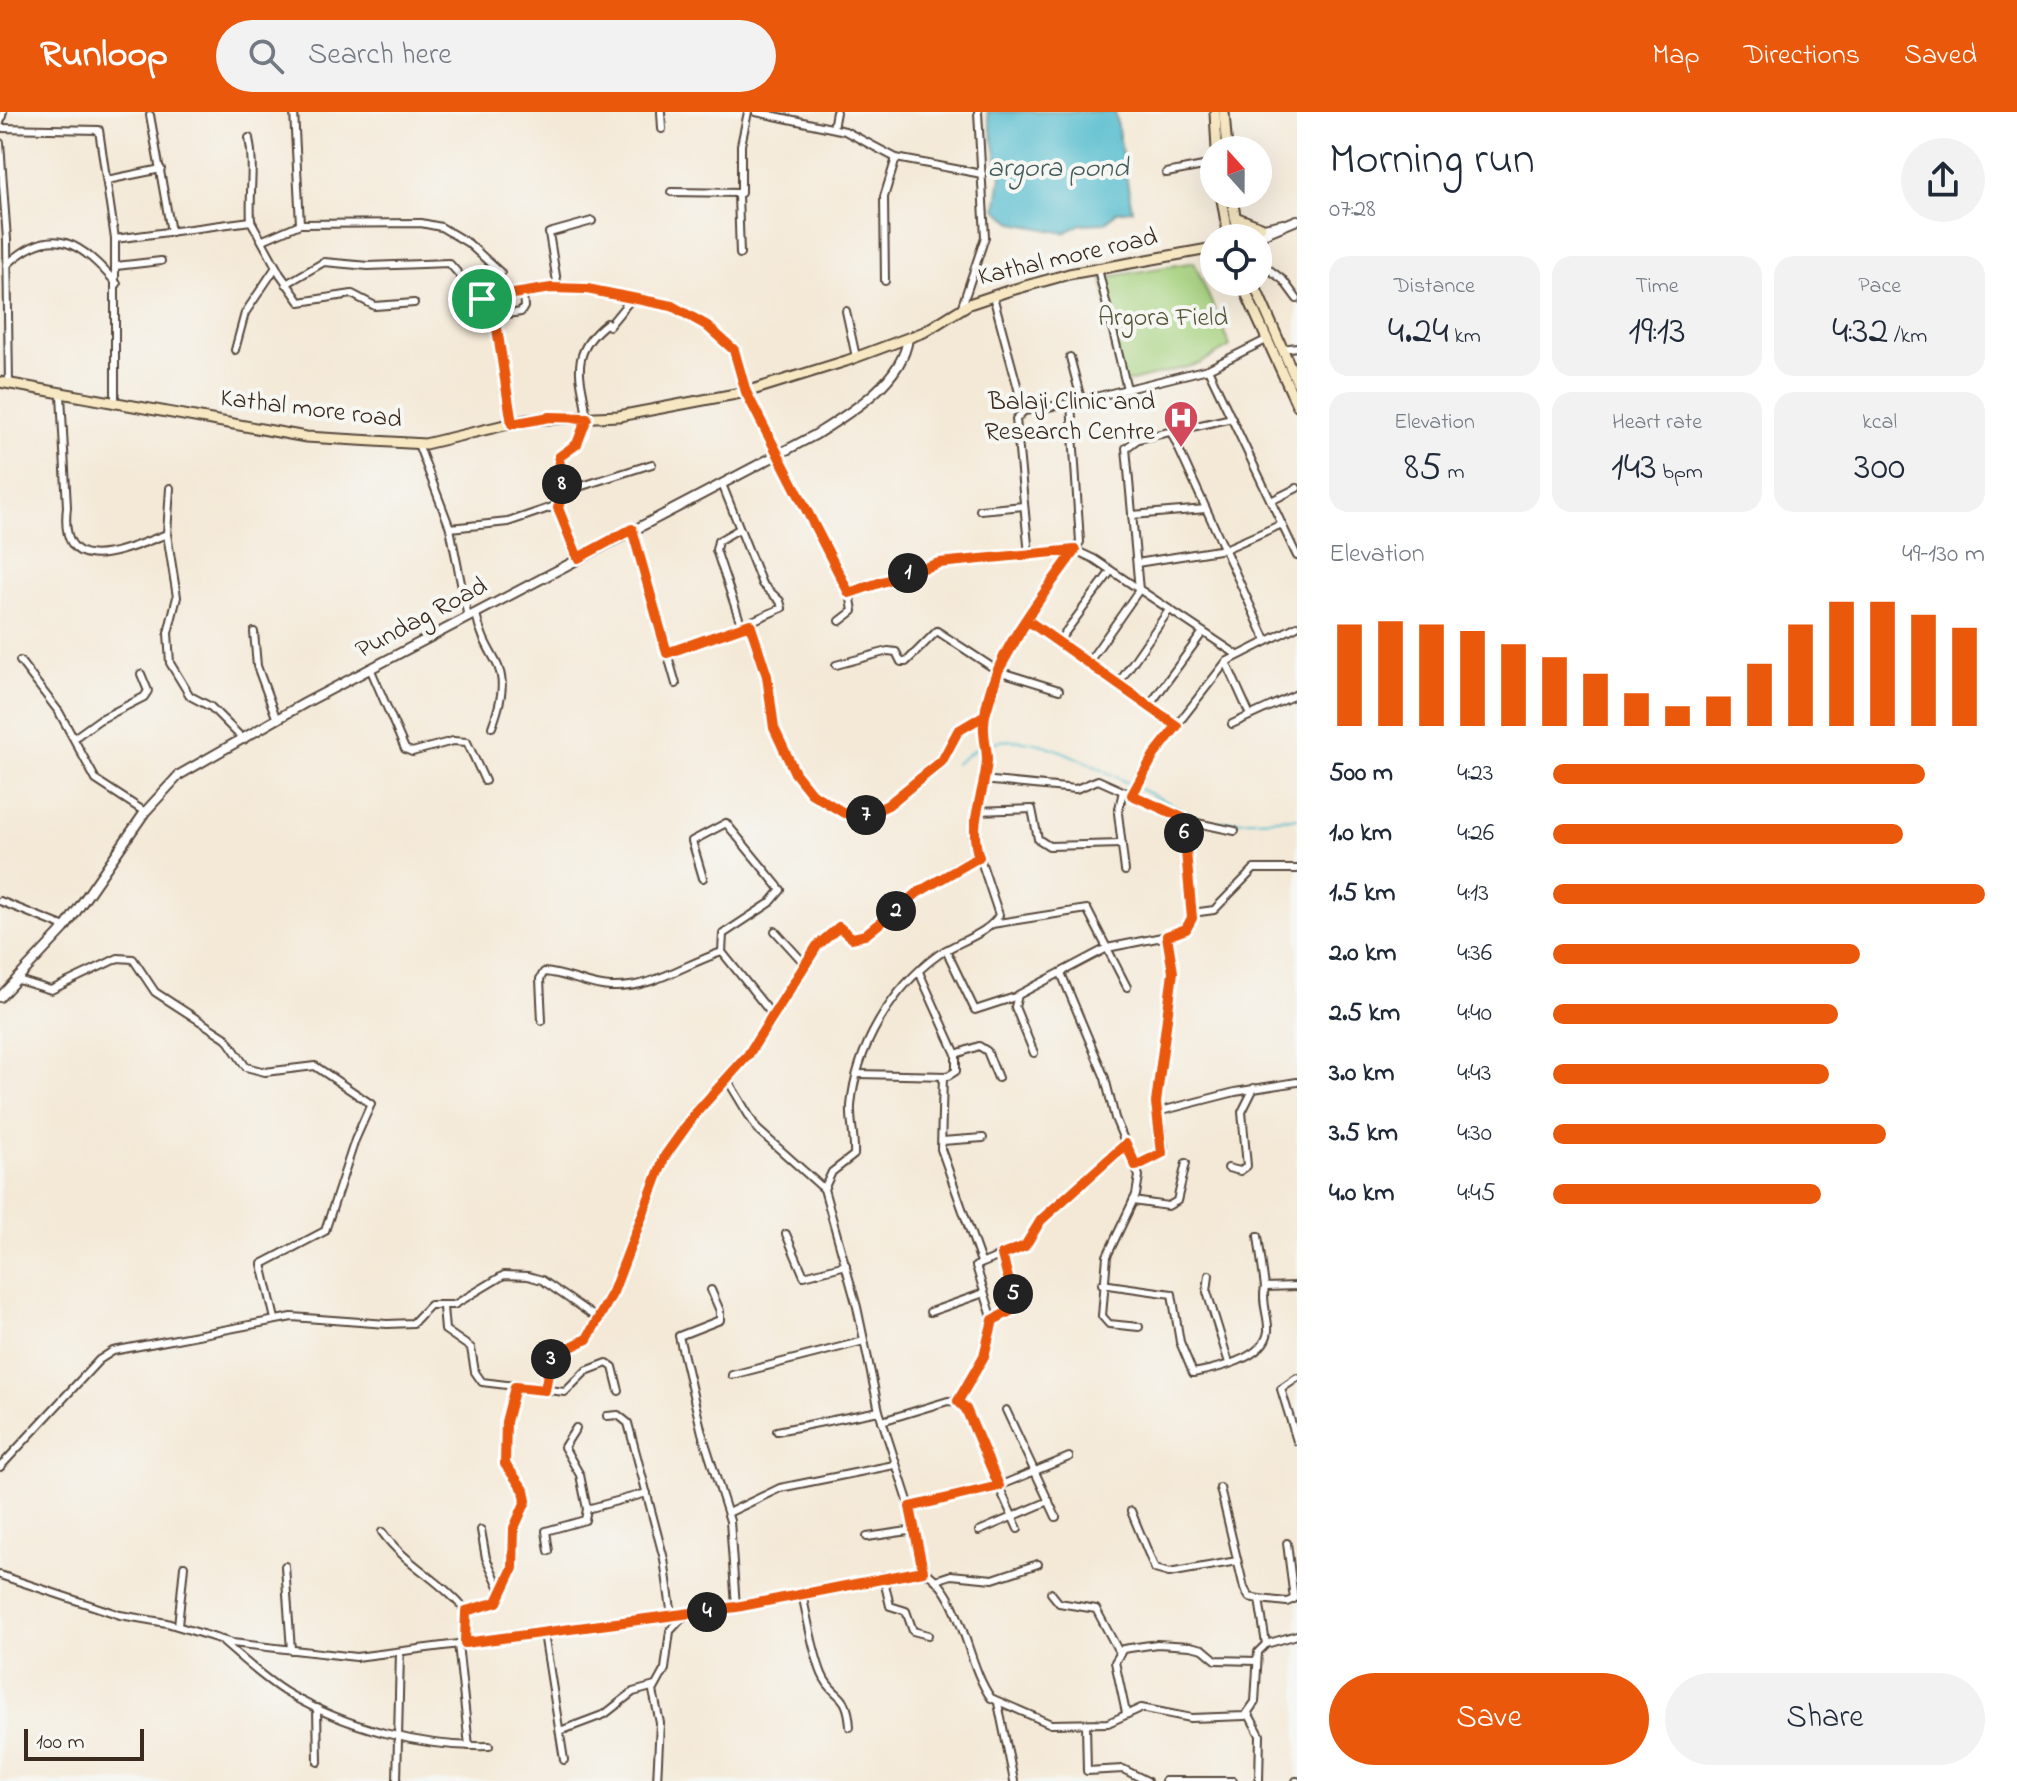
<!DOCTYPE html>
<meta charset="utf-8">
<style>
:root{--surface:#fff;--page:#f2f2f3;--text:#1f2937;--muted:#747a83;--accent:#ea580c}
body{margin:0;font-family:"Indie Flower",sans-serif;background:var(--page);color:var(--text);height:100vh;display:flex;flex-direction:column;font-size:30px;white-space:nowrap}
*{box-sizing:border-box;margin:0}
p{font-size:26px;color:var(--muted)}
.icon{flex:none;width:44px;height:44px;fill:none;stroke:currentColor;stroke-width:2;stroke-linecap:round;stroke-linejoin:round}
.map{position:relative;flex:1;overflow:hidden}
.panel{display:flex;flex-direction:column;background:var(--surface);width:720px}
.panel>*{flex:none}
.needle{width:52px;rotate:339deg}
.controls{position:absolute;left:1200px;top:24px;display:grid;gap:16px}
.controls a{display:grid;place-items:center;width:72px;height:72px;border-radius:50%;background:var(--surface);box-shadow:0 8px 32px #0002;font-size:40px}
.scale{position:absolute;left:24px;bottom:20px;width:120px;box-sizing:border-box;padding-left:8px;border:4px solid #3b2a1e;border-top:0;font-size:22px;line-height:28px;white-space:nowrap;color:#3b2a1e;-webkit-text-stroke:6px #f6f6f2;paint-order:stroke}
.pin{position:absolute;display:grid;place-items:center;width:68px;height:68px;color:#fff;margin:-34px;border:4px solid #fff;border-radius:50%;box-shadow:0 2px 8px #0007}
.km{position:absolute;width:40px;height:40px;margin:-20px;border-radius:50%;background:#222;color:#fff;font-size:22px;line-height:40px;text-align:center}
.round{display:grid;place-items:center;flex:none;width:84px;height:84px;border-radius:42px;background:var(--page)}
.headline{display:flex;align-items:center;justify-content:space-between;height:136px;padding:0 32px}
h1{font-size:44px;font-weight:600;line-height:60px}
.metrics{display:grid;grid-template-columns:repeat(3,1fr);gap:12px;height:136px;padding:8px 32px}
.metrics div{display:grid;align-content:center;border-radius:20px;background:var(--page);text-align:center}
.metrics b{font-size:40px;font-weight:600}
.metrics small{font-size:22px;font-weight:400}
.metrics p{font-size:22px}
.chart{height:224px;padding:16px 32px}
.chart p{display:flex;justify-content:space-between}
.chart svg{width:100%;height:144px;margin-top:8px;stroke:var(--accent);stroke-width:6}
.primary-button{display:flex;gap:16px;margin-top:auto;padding:16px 32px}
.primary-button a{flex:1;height:92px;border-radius:48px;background:var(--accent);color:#fff;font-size:32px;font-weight:600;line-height:92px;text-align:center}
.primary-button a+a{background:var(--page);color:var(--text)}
ul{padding:0 32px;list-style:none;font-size:26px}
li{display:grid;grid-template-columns:128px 96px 1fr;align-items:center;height:60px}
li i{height:20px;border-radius:10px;background:var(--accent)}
header{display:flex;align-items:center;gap:48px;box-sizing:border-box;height:112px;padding:0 40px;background:var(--accent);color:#fff}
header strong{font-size:38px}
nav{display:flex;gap:44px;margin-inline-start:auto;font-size:28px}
.search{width:560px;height:72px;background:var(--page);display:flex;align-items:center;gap:20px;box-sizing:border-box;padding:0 28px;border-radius:44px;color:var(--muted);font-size:30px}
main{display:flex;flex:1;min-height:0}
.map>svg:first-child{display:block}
.green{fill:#a5d17d;stroke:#707e4e;stroke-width:2}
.water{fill:#52bcce;stroke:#467376;stroke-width:2}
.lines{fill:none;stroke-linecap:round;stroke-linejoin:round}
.stream{stroke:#52bcce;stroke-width:2}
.minor-casing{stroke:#57473a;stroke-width:10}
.tertiary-casing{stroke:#57473a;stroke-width:12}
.secondary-casing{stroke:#57473a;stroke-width:13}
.minor{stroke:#fff;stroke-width:6}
.tertiary{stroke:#fff;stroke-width:8}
.secondary{stroke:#f7e8c3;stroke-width:9}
.route-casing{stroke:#fff;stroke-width:16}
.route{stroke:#ea580c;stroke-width:10}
.labels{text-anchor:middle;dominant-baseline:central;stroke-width:8;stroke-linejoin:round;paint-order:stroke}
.street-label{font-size:26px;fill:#3b2a1e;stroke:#f6f6f2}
.park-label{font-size:26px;fill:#565436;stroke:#f6f6f2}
.poi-label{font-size:26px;fill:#3b2a1e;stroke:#f6f6f2;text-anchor:end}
.water-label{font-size:28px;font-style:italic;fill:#435d5c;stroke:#f6f6f2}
</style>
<header>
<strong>Runloop</strong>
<div class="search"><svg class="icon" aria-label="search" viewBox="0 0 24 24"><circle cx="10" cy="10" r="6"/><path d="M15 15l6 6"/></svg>Search here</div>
<nav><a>Map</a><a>Directions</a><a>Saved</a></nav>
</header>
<main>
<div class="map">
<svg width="1297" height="1669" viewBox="0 0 1297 1669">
<rect width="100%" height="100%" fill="#f6f6f2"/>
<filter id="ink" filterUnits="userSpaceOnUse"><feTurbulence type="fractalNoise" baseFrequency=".0125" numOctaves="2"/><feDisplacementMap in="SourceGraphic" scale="16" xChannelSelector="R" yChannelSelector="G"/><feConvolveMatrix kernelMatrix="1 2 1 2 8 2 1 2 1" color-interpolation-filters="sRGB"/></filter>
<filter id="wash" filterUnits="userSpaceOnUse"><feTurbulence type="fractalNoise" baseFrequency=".006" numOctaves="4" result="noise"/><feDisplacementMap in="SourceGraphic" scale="32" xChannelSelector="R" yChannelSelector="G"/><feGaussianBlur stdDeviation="1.8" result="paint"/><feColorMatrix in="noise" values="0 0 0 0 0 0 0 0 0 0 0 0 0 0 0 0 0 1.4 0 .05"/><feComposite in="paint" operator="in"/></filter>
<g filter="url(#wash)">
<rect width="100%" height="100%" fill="#f4e9d7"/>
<path class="green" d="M1194 150 1230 234 1199 252 1124 271 1102 166Z"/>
<path class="water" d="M987 0H1115L1132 98 1117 100 1105 111 1081 112 1065 121 1014 111 996 97 1001 65Z"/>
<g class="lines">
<g class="stream">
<path d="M955 652C963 647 972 638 981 634 1031 613 1089 653 1134 674"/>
<path d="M1140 677 1208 710 1297 706"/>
</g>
</g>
</g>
<g filter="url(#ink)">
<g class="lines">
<defs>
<g id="minor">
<path d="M661 0 662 17"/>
<path d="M756 0 845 19 896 46 982 62"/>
<path d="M150 3 171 120"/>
<path d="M0 11 3 0"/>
<path d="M0 16 99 18 115 127"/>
<path d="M833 16 836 0"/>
<path d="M249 26C255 55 249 80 251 109"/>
<path d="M0 31 7 128 9 272"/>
<path d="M1166 61 1214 52"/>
<path d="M107 68 161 57"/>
<path d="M671 80 741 81V33L748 0"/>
<path d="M738 83 740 142"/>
<path d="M300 112 421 111 441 115 468 131 501 161"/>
<path d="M263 128 300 112 294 0"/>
<path d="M1258 149 1283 168 1297 187"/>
<path d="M7 153C53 109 82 132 117 172"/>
<path d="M116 154 161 149"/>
<path d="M1098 157 1127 277"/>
<path d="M885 169 884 85 896 46"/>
<path d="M286 172 324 150 368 154 449 151 493 201 511 312"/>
<path d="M558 176 549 121 592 109"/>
<path d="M993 184 1024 299"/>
<path d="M482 187 551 176 587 177 672 194 706 213 734 238 746 280 851 487 853 499 840 509"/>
<path d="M961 197 985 125 978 0"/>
<path d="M846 199 856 245"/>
<path d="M494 204 521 200 524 195 523 180"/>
<path d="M609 214 632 186"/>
<path d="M1282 237 1297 235"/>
<path d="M235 238 245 201 276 155"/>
<path d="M1070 245 1081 287"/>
<path d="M1208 257 1297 444"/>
<path d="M61 283 67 395C58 471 126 437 167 422"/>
<path d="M115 292V127L251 109 280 162 300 190 352 182 375 194 414 191"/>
<path d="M1171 320 1266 528"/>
<path d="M418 332 450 416 468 506"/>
<path d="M170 376 167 422 177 485 168 521 170 551 190 584 211 595 244 628"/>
<path d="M563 380 652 352"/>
<path d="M1271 389 1297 376"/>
<path d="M558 396 578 446"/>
<path d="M980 398 1024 394"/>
<path d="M1132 403 1206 397"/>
<path d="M450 416 508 410 561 392 559 345C564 339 574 337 578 330 605 290 550 255 607 211"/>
<path d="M739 417 718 429 716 438 742 515"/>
<path d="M632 418 676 572"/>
<path d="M1029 443 1016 307 1024 299 1071 291"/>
<path d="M1137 451 1225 437 1282 412"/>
<path d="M849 481 939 451 1075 438 1094 447 1236 542"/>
<path d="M476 502C488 557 517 548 492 615"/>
<path d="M1027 508 1177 614"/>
<path d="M750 512 767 564 774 616 795 661 811 681 844 701 869 702 888 693 942 649 958 619 985 603"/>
<path d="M254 520 257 554 277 608"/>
<path d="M1058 530 1111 459"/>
<path d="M667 541 708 528 782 496 780 489 762 472 722 372"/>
<path d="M20 549 59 600 96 668 145 700"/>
<path d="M1226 550 1250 603"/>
<path d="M1088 551 1139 478 1126 336 1138 327 1232 306"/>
<path d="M836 553 888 539 896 540 901 550H906L937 519 998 559 1059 578"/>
<path d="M370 556 405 637 412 640 453 629 467 630 485 669"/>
<path d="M1118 572 1169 498"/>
<path d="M1149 594 1203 520"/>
<path d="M1232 612 1297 582"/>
<path d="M74 626 99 608 144 585 148 579 141 562"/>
<path d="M982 668 1076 677 1098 668 1192 710 1235 719"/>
<path d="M1123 679 1118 701 1125 759"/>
<path d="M1132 683 1159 636 1226 550 1297 514"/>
<path d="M976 699 1032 697 1038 727 1049 734 1122 732"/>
<path d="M703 766 692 729 726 711 781 778 770 791 723 822 722 840"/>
<path d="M0 789 65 815"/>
<path d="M1192 801 1214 798 1254 757H1297"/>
<path d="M992 812 1087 797 1127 875"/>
<path d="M775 819 804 851"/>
<path d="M946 838 975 898 1015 885"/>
<path d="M919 860 956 942"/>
<path d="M1061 861 1105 966 1115 1006 1139 1064 1136 1083 1107 1144 1102 1204 1109 1212 1139 1215"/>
<path d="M18 868 51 878 118 846 133 847 155 880 226 926 246 955 265 960 315 954 371 992 355 1028 325 1119 262 1152 275 1207"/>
<path d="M542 909 540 867 544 860C566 861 587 874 610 875 653 877 684 852 722 840L774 905"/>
<path d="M1034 941 1015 895 1018 883 1107 836 1167 824 1190 813 1192 806 1183 706"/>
<path d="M858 962 948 964 956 959V942L979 934 987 939 998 966"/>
<path d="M943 964 941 1037 981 1150"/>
<path d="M727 967 757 1017 824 1077"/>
<path d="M1157 1000 1235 980 1297 970"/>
<path d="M942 1029 983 1026"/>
<path d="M1136 1054 1159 1044 1164 1035 1156 991 1173 860 1167 824"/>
<path d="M1228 1056 1240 1059 1247 1054 1242 1000 1254 976"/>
<path d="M1133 1089 1168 1094 1177 1089 1186 1051"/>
<path d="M786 1122 804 1164 846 1153"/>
<path d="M1258 1124 1265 1175 1297 1174"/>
<path d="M1209 1163 1207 1180 1229 1251"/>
<path d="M1102 1172 1172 1182 1180 1230 1193 1261C1215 1257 1265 1247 1268 1219 1269 1204 1261 1191 1265 1175"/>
<path d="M711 1178 720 1199V1208L679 1224 702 1321 730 1409 736 1495"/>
<path d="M443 1195 445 1218 471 1236 475 1260 482 1270 565 1280 586 1259 607 1251 613 1255 619 1279"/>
<path d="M930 1200 984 1181"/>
<path d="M993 1208 976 1154 1002 1143"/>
<path d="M732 1263 864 1229"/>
<path d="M1297 1266 1281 1277 1297 1329"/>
<path d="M545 1278 551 1245 587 1227 613 1180 665 1044 695 1002 748 943 817 834 839 815 852 826 865 823 917 781 979 745"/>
<path d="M958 1289 984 1244 993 1208 1016 1196 1002 1143 1025 1134 1041 1108 1126 1032"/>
<path d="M1006 1298 1056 1405"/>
<path d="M607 1304 618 1303 628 1311 664 1447 672 1505"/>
<path d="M882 1309 948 1289 961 1290 1018 1417"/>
<path d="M576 1316 564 1335 580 1363 587 1397"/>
<path d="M777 1319 879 1299"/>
<path d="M0 1355 99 1248 113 1239 292 1205 387 1212 413 1211 430 1193H454L504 1163 528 1164 542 1168 598 1207"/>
<path d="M1220 1376 1244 1476 1249 1485 1259 1487 1266 1532"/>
<path d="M910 1395 994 1376 1069 1345"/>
<path d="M1131 1399 1155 1457 1169 1461 1237 1449"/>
<path d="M728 1401 780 1376 894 1353"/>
<path d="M979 1419 1049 1389"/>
<path d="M382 1420C406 1453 441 1468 466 1499"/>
<path d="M867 1425 915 1418"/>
<path d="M549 1439 546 1419 585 1408 587 1397 647 1381"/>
<path d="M285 1454 291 1538"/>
<path d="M923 1459C962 1478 966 1552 991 1586L1051 1612 1108 1611 1141 1596 1191 1606 1245 1604 1255 1590 1258 1540 1266 1532 1297 1523"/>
<path d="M0 1463 120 1503 167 1511 232 1531 356 1545 672 1505 923 1459 910 1395 879 1299 857 1195 824 1077 832 1060 854 1043C855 1026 850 1010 851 994 856 936 891 877 938 843 956 830 989 822 999 803L973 725 987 650 983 613 1007 538 1080 430 1071 291 1208 257 1266 228"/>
<path d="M883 1464 890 1494 906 1499 913 1519 928 1523"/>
<path d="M936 1468 951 1463 993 1467 1038 1452"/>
<path d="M502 1481 513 1456 514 1416 526 1389 524 1378 505 1352 506 1310 515 1275"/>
<path d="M1051 1481 1059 1491 1096 1497 1119 1540"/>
<path d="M802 1482C808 1508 812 1537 822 1562 833 1588 848 1577 850 1615"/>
<path d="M1259 1487 1287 1490 1294 1487 1287 1431"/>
<path d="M178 1514 184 1454"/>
<path d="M544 1521 564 1648"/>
<path d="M224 1531C244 1548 264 1567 287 1581 345 1615 422 1636 489 1634"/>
<path d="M465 1531 466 1499 497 1490 502 1481 486 1446 481 1418"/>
<path d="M458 1532 469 1634"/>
<path d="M998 1591 1014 1669"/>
<path d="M317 1596 318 1650"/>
<path d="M1126 1601 1115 1550 1123 1537 1157 1532 1190 1534 1203 1537 1216 1548 1257 1549"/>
<path d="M1248 1601 1260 1623 1259 1669"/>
<path d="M1086 1612 1087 1659 1123 1657 1147 1669"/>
<path d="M560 1619 605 1602 633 1580 655 1574"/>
<path d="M397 1669 400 1540"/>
<path d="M657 1669 660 1611 653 1579 665 1557 670 1519 685 1503"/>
<path d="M1165 1669H1233"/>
<path d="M1296 1669H1297"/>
</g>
<g id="tertiary">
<path d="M1240 121 1283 112"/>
<path d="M1243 125 1263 122 1297 108"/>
<path d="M0 885 64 817 145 700 179 663 305 591 815 323C850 301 903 269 908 226"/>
</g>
<g id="secondary">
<path d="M1215 0 1217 38"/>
<path d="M1224 0 1227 38"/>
<path d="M1221 82 1228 122"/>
<path d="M1231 82 1238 119"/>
<path d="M1235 105 1261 115"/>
<path d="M1241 170 1297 293"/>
<path d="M1253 170 1297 270"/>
<path d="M0 270 306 325 425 332 526 308 619 304 746 280 846 249 924 220 969 192 1008 179 1069 162 1214 136"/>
</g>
</defs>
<use href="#minor" class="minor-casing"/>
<use href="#tertiary" class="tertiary-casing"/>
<use href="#secondary" class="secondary-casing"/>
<use href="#minor" class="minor"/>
<use href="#tertiary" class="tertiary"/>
<use href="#secondary" class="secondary"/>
</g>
</g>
<g class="lines" filter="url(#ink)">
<defs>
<path id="route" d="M482 187 551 176 587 177 672 194 706 213 734 238 746 280 849 481 939 451 1075 438C1039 490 989 546 984 612 983 624 987 636 987 648 985 682 967 711 979 745L917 781 865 823 852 826 839 815 817 834 748 943 695 1002 665 1044 613 1180 587 1227 551 1245 545 1278 515 1275 506 1310 505 1352 524 1378 526 1389 514 1416 513 1456 497 1490 466 1499 465 1531 736 1495 923 1459 910 1395 999 1374 966 1297 958 1289 984 1244 993 1208 1016 1196 1002 1143 1025 1134 1041 1108 1126 1032 1136 1054 1162 1041 1156 991 1173 860 1167 824 1186 817 1192 806 1183 706 1132 683 1154 643 1177 614 1027 508 998 559 985 603 958 619 942 649 888 693 869 702 844 701 811 681 795 661 774 616 767 564 750 512 667 541 632 417 578 446 558 396 563 380 559 345 577 332 587 306 550 305 512 312 496 210 482 187"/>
</defs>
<use href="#route" class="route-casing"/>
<use href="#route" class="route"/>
</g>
<defs>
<symbol id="hospital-pin" viewBox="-11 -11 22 30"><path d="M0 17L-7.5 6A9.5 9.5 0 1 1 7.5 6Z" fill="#d1495b" stroke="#f6f6f2"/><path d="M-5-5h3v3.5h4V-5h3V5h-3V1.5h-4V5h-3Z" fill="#fff"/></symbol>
</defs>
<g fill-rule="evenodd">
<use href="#hospital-pin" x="1161" y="286" width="40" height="54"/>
</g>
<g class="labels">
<g class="street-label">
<text transform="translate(1068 146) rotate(-13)">Kathal more road</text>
<text transform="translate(311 298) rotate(7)">Kathal more road</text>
<text transform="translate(422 507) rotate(-28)">Pundag Road</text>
</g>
<g class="park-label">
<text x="1163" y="207">Argora Field</text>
</g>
<g class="poi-label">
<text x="1155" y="291">Balaji Clinic and<tspan x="1155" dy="30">Research Centre</tspan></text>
</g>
<g class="water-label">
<text x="1058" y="57">argora pond</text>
</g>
</g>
</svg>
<div class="controls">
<a><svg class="needle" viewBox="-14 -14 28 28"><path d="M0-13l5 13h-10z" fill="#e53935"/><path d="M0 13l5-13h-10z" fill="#747a83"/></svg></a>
<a><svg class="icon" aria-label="locate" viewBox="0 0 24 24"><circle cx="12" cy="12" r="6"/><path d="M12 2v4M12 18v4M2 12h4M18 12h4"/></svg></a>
</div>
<div class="scale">100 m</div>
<div class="pin" style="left:482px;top:187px;background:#1e9e55"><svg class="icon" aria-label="arrive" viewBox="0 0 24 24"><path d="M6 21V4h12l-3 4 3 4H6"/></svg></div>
<b class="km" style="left:908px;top:461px">1</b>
<b class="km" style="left:896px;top:799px">2</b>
<b class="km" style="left:551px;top:1247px">3</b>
<b class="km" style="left:707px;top:1500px">4</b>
<b class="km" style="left:1013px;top:1182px">5</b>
<b class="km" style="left:1184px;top:721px">6</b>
<b class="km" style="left:866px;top:703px">7</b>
<b class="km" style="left:562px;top:372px">8</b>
</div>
<section class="panel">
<div class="headline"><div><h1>Morning run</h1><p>07:28</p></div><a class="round"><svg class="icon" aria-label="share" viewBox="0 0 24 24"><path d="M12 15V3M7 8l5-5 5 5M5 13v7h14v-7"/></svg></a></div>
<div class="metrics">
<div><p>Distance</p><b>4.24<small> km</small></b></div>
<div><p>Time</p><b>19:13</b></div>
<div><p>Pace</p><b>4:32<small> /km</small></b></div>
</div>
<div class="metrics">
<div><p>Elevation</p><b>85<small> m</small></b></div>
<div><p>Heart rate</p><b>143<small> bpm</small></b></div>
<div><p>kcal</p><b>300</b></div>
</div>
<div class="chart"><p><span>Elevation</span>49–130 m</p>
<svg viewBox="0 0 160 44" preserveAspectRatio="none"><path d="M5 44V13M15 44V12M25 44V13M35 44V15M45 44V19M55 44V23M65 44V28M75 44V34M85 44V38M95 44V35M105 44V25M115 44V13M125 44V6M135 44V6M145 44V10M155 44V14"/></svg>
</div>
<ul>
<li><b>500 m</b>4:23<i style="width:86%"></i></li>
<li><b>1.0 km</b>4:26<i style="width:81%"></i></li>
<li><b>1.5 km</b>4:13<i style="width:100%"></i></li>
<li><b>2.0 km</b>4:36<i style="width:71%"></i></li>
<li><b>2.5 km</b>4:40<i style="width:66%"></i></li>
<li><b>3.0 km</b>4:43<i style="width:64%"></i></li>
<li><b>3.5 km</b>4:30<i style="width:77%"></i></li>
<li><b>4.0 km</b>4:45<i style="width:62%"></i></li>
</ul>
<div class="primary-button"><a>Save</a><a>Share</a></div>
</section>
</main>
